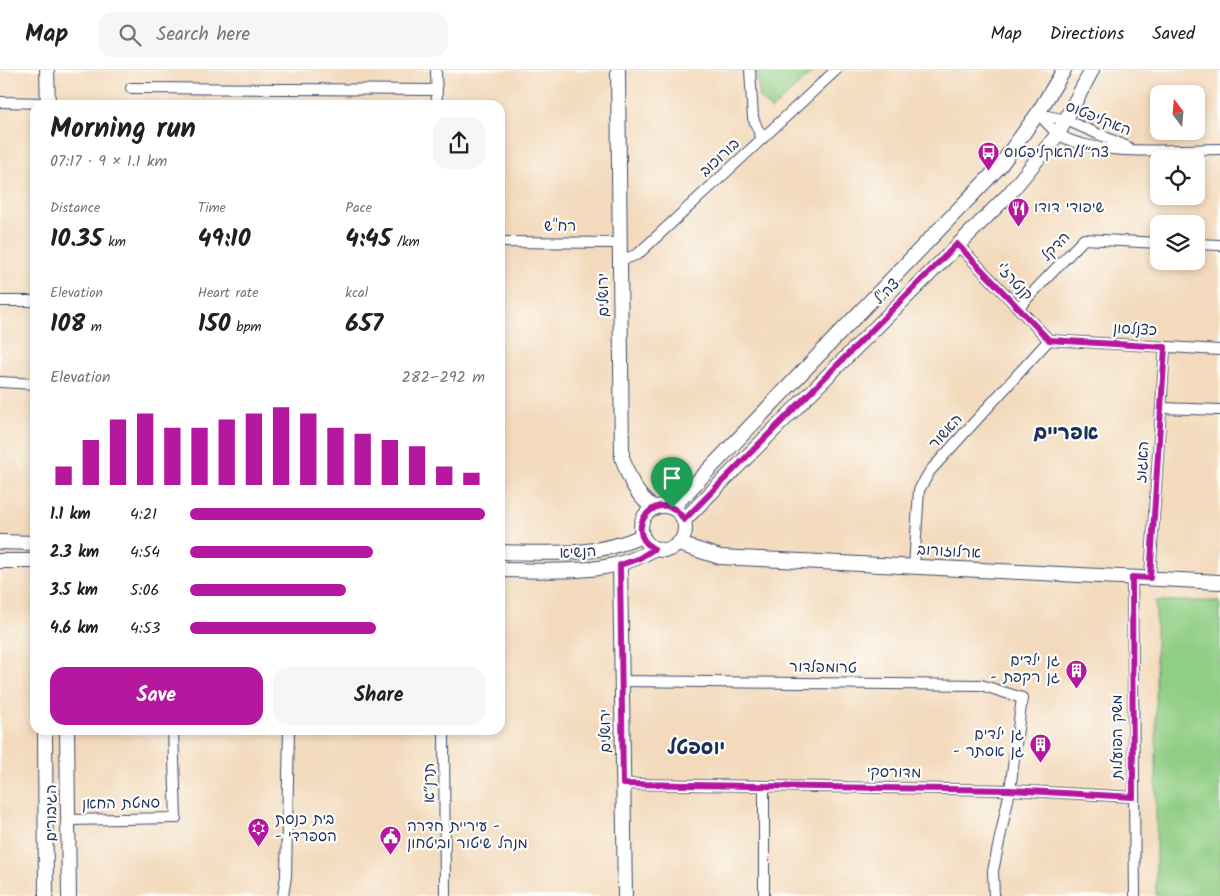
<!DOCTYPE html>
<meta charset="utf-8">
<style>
:root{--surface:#fff;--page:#f6f6f6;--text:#202124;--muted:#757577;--line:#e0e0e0;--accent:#b5179e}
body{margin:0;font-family:Kalam,"Playpen Sans Hebrew",sans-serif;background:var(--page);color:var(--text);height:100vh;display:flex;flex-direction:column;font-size:19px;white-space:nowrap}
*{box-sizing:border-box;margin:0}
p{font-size:16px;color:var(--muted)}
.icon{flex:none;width:28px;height:28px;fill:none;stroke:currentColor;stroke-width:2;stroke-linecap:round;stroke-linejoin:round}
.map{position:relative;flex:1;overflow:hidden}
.drawer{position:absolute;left:30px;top:30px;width:475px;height:635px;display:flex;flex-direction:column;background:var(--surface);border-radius:15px;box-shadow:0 2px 8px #0003}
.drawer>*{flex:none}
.needle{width:32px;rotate:344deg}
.buttons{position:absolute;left:1150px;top:15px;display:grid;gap:10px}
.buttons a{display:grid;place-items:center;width:55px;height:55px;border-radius:10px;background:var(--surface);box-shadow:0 2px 8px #0003;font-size:25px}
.pin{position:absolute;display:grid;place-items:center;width:42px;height:42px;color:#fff;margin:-51px -21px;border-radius:50% 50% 50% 0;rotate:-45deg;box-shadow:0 0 5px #0007}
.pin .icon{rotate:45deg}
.round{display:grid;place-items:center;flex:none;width:52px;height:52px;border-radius:15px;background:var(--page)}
.headline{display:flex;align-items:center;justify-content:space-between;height:85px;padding:0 20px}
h1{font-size:28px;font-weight:800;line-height:38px}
.figures{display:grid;grid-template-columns:repeat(3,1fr);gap:8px;height:85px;padding:5px 20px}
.figures div{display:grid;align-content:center}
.figures b{font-size:25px;font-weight:800}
.figures small{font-size:14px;font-weight:400}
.figures p{font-size:14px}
.chart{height:140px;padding:10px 20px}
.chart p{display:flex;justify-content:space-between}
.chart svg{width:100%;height:90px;margin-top:5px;stroke:var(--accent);stroke-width:6}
.primary-button{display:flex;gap:10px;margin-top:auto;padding:10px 20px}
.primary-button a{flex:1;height:58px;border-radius:15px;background:var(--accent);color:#fff;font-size:20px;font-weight:800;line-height:58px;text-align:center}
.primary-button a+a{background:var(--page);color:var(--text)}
ul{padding:0 20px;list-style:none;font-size:16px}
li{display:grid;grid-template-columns:80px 60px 1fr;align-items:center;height:38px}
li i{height:12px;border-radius:6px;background:var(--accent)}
header{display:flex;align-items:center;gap:30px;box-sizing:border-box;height:70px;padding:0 25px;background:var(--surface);border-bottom:1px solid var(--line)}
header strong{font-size:24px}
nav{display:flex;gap:28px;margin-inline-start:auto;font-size:18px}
.search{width:350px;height:45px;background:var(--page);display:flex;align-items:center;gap:12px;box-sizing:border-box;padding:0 18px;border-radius:15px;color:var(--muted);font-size:19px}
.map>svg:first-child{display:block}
.green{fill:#90ce84;stroke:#567e71}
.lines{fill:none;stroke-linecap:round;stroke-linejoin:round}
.street-casing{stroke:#3b496c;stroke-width:12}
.secondary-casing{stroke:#3b496c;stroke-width:16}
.street{stroke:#fff;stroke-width:10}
.secondary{stroke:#fff;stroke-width:14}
.route-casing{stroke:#fff;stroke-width:10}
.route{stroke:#b5179e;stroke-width:6}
.labels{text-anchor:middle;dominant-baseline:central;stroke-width:4.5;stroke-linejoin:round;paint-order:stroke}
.street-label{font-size:15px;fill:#1b2f5e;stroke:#fdfcf7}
.poi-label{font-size:15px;fill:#1b2f5e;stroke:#fdfcf7;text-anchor:start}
.district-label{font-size:20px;font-weight:bold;fill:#1b2f5e;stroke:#fdfcf7}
</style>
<header>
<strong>Map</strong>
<div class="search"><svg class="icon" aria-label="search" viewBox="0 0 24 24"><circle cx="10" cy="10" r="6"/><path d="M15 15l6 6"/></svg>Search here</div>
<nav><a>Map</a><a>Directions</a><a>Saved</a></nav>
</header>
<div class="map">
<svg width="1220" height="826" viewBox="0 0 1220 826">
<rect width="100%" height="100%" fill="#fdfcf7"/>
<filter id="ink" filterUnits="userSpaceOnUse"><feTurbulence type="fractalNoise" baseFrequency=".02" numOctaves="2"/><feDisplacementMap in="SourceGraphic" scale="10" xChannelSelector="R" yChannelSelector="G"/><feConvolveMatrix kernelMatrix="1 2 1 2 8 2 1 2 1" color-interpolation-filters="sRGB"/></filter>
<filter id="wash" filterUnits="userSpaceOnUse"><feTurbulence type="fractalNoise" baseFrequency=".0096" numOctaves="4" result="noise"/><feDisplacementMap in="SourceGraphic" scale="20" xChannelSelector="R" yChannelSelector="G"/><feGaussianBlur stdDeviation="1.12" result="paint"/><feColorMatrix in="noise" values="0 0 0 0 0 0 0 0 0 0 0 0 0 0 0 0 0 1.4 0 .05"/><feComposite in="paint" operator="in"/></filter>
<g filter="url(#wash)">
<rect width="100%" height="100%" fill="#f3dabc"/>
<g class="green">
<path d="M756 0H815L771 40 760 28Z"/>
<rect x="1156" y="531" width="64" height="295"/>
</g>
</g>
<g filter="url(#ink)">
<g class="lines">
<defs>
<g id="street">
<path d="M436 0 437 35"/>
<path d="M750 0 753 48 762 69"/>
<path d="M131 18 437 20"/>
<path d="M0 32 48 33"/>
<path d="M1038 43C1044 50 1050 57 1057 63 1089 88 1179 79 1220 79"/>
<path d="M1038 44 1066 50 1128 77"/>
<path d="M500 172 620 173"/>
<path d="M957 174 1049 270"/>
<path d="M1196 174 1220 175"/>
<path d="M620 191 638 184 836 0"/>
<path d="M0 231H35"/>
<path d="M1018 238 1084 169 1159 173"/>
<path d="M1049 270 1220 280"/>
<path d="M0 312 35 314"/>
<path d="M1161 338 1220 340"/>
<path d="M914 497 919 420 930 401 1049 270"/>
<path d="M1132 507 1135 826"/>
<path d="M1150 508 1165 277"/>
<path d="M622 611 981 615 1022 628 1010 720 993 801 994 826"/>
<path d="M444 660 445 826"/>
<path d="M623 714 764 716"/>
<path d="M68 750 176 748 173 660"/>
<path d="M283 826 286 806 289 660"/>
<path d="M764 826V716L1010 720 1133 727"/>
</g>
<g id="secondary">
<path d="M47 0 48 35"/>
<path d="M618 0 622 387C629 408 635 425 654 438"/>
<circle cx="663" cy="458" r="22"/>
<path d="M672 438 1000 96 1038 43 1064 0"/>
<path d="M684 450 1009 124 1058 64 1092 0"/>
<path d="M0 472 35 473"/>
<path d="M679 474 720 487 1220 512"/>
<path d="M500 482C548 483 597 487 642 466"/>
<path d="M0 491H35"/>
<path d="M620 495 625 826"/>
<path d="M500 500C552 500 608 507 654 479"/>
<path d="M45 660 46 826"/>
<path d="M67 660 69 826"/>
</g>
</defs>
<use href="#street" class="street-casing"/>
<use href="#secondary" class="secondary-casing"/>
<use href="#street" class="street"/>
<use href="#secondary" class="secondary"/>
</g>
</g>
<g class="lines" filter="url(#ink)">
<defs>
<path id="route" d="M957 174 1049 270 1165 277 1150 508 1132 507 1133 727 1010 720 623 714 620 495 638 489 654 479C618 458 664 413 684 450Z"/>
</defs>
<use href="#route" class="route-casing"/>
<use href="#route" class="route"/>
</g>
<defs>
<symbol id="bus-pin" viewBox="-11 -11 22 30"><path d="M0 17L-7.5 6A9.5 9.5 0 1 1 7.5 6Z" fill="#b5179e" stroke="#fdfcf7"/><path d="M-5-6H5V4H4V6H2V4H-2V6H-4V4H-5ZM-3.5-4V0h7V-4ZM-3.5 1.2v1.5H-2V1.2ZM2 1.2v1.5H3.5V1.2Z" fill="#fff"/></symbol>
<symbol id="restaurant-pin" viewBox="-11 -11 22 30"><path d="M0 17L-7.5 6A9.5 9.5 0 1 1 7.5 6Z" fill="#b5179e" stroke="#fdfcf7"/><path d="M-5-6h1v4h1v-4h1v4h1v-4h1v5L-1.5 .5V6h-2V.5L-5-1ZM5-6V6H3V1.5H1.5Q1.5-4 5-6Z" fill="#fff"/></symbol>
<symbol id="building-pin" viewBox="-11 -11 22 30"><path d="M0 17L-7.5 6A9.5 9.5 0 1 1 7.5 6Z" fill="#b5179e" stroke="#fdfcf7"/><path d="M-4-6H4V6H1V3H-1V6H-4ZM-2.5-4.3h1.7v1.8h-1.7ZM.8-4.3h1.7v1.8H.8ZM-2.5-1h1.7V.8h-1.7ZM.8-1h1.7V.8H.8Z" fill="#fff"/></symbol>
<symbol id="synagogue-pin" viewBox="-11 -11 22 30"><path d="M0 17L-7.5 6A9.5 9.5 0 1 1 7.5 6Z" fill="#b5179e" stroke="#fdfcf7"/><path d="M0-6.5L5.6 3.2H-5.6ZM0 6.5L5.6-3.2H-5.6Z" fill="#fff"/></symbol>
<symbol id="civic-pin" viewBox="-11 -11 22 30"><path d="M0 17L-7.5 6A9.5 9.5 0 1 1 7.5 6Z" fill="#b5179e" stroke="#fdfcf7"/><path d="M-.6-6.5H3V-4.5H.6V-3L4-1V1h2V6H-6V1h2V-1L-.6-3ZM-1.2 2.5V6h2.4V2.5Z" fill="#fff"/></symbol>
</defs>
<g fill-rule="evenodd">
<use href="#bus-pin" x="976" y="70" width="25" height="34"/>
<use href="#restaurant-pin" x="1006" y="126" width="25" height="34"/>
<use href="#building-pin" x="1064" y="588" width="25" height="34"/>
<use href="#building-pin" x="1028" y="662" width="25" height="34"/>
<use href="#synagogue-pin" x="246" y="746" width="25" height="34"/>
<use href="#civic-pin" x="378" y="754" width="25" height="34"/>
</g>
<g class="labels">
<g class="street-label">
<text transform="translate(1098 49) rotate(22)">האקליפטוס</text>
<text transform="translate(720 88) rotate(-43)">בורוכוב</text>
<text x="560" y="157">רח"ש</text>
<text transform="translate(1056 177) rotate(-46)">הדקל</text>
<text transform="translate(1014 212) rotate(46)">קנטרז'י</text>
<text transform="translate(887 222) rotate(-45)">צה"ל</text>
<text transform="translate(604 225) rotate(-91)">ירושלים</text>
<text transform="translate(1135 260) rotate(3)">כצנלסון</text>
<text transform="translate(946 362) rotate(-47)">האשור</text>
<text transform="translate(1143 392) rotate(-86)">האגוז</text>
<text transform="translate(949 482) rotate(3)">ארלוזורוב</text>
<text transform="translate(578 483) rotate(-3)">הנשיא</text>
<text transform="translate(823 598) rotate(1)">טרומפלדור</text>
<text transform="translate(606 661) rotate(-91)">ירושלים</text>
<text transform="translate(1118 667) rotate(-90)">משק הפועלות</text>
<text transform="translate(894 703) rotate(1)">מדורסקי</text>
<text transform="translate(430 713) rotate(-90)">תרנ״א</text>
<text transform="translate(121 734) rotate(-1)">סמטת החאן</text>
<text transform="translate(52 743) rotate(-90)">הגיבורים</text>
</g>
<g class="poi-label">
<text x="1004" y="83">צה״ל/האקליפטוס</text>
<text x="1034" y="138">שיפודי דודו</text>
<text x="1060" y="591" text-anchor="end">גן ילדים<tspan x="1060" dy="17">- גן רקפת</tspan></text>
<text x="1024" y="665" text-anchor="end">גן ילדים<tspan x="1024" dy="17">- גן אסתר</tspan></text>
<text x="275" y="750">בית כנסת<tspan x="275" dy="17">- הספרדי</tspan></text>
<text x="407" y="757">עיריית חדרה -<tspan x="407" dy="17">מנהל שיטור וביטחון</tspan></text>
</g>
<g class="district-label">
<text x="1066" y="364">אפריים</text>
<text x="696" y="679">יוספטל</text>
</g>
</g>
</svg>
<div class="buttons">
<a><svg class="needle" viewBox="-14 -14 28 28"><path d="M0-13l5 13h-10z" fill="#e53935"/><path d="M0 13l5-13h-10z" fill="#757577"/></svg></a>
<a><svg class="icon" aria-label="locate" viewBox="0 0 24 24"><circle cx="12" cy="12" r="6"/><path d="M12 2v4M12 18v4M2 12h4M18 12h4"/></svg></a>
<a><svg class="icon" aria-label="layers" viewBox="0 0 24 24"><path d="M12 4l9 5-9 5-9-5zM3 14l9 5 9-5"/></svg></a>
</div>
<div class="pin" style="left:672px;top:438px;background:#1e9e55"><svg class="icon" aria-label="arrive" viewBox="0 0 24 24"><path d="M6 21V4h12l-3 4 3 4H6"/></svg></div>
<section class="drawer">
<div class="headline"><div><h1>Morning run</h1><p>07:17 · 9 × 1.1 km</p></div><a class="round"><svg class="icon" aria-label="share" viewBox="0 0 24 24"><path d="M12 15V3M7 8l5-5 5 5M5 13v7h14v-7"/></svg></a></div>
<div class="figures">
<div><p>Distance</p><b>10.35<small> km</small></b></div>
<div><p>Time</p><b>49:10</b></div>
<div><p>Pace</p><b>4:45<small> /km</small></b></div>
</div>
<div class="figures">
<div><p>Elevation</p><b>108<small> m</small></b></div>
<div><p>Heart rate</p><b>150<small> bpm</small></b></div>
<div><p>kcal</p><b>657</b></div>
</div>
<div class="chart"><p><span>Elevation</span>282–292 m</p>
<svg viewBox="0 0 160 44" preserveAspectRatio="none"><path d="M5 44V35M15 44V22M25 44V12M35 44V9M45 44V16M55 44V16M65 44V12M75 44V9M85 44V6M95 44V9M105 44V16M115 44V19M125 44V22M135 44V25M145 44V35M155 44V38"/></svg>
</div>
<ul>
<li><b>1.1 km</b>4:21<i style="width:100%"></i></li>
<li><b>2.3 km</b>4:54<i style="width:62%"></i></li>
<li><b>3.5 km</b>5:06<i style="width:53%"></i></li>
<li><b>4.6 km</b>4:53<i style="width:63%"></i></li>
</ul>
<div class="primary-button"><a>Save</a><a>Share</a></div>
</section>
</div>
